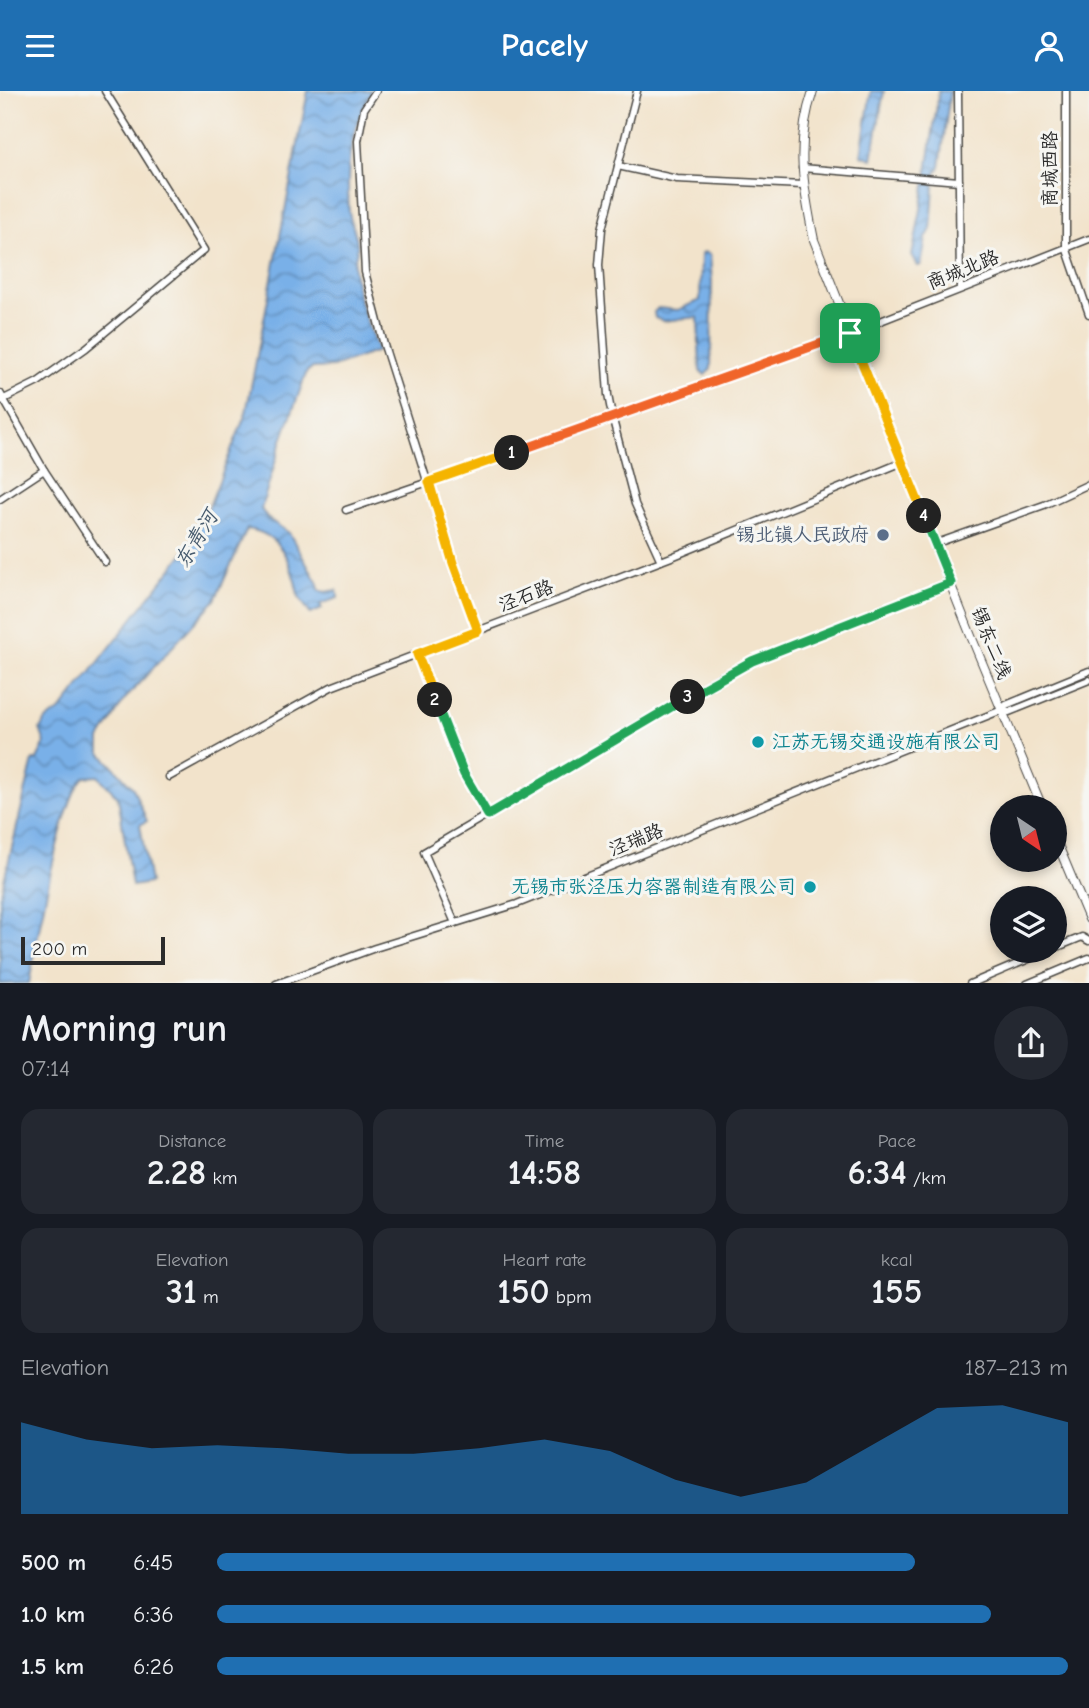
<!DOCTYPE html>
<meta charset="utf-8">
<style>
:root{--surface:#171b24;--page:#242831;--text:#f1f3f6;--muted:#9ea1a6;--accent:#1f6fb2}
body{margin:0;font-family:"Comic Neue","LXGW WenKai TC",sans-serif;background:var(--page);color:var(--text);height:100vh;display:flex;flex-direction:column;font-size:26px;white-space:nowrap}
*{box-sizing:border-box;margin:0}
p{font-size:23px;color:var(--muted)}
.icon{flex:none;width:38px;height:38px;fill:none;stroke:currentColor;stroke-width:2;stroke-linecap:round;stroke-linejoin:round}
.map{position:relative;height:892px;overflow:hidden}
.drawer{display:flex;flex-direction:column;background:var(--surface);flex:1}
.drawer>*{flex:none}
.needle{width:46px;rotate:145deg}
.tools{position:absolute;left:990px;top:704px;display:grid;gap:14px}
.tools a{display:grid;place-items:center;width:77px;height:77px;border-radius:50%;background:var(--surface);box-shadow:0 4px 10px #0003;font-size:35px}
.scale{position:absolute;left:21px;bottom:18px;width:144px;box-sizing:border-box;padding-left:7px;border:4px solid #2b2b2b;border-top:0;font-size:19px;line-height:24px;white-space:nowrap;color:#2b2b2b;-webkit-text-stroke:5px #f6f6f2;paint-order:stroke}
.pin{position:absolute;display:grid;place-items:center;width:60px;height:60px;color:#fff;margin:-30px;border-radius:14px;box-shadow:0 4px 10px #0006}
.km{position:absolute;width:35px;height:35px;margin:-18px;border-radius:50%;background:#222;color:#fff;font-size:19px;line-height:35px;text-align:center}
.round{display:grid;place-items:center;flex:none;width:74px;height:74px;border-radius:37px;background:var(--page)}
.headline{display:flex;align-items:center;justify-content:space-between;height:119px;padding:0 21px}
h1{font-size:38px;font-weight:700;line-height:52px}
.metrics{display:grid;grid-template-columns:repeat(3,1fr);gap:10px;height:119px;padding:7px 21px}
.metrics div{display:grid;align-content:center;border-radius:18px;background:var(--page);text-align:center}
.metrics b{font-size:35px;font-weight:700}
.metrics small{font-size:19px;font-weight:400}
.metrics p{font-size:19px}
.chart{height:196px;padding:14px 21px}
.chart p{display:flex;justify-content:space-between}
.chart svg{width:100%;height:126px;margin-top:7px;fill:var(--accent);opacity:.7}
ul{padding:0 21px;list-style:none;font-size:23px}
li{display:grid;grid-template-columns:112px 84px 1fr;align-items:center;height:52px}
li i{height:18px;border-radius:9px;background:var(--accent)}
header{display:flex;justify-content:space-between;align-items:center;height:91px;padding:0 21px;background:var(--accent);color:#fff;font-size:32px;font-weight:700}
.map>svg:first-child{display:block}
.water{fill:url(#water-waves);stroke:#526e8a;stroke-width:2}
.lines{fill:none;stroke-linecap:round;stroke-linejoin:round}
.minor-casing{stroke:#494743;stroke-width:9}
.major-casing{stroke:#494743;stroke-width:10}
.minor{stroke:#fff;stroke-width:6}
.major{stroke:#fff;stroke-width:8}
.split-1-casing{stroke:#fff;stroke-width:14}
.split-2-casing{stroke:#fff;stroke-width:14}
.split-3-casing{stroke:#fff;stroke-width:14}
.split-4-casing{stroke:#fff;stroke-width:14}
.split-5-casing{stroke:#fff;stroke-width:14}
.split-1{stroke:#f0652b;stroke-width:9}
.split-2{stroke:#f5b400;stroke-width:9}
.split-3{stroke:#22a559;stroke-width:9}
.split-4{stroke:#22a559;stroke-width:9}
.split-5{stroke:#f5b400;stroke-width:9}
.service-dot{fill:#5c6f8a;stroke:#f6f6f2;stroke-width:2.5}
.culture-dot{fill:#0f9aa8;stroke:#f6f6f2;stroke-width:2.5}
.labels{text-anchor:middle;dominant-baseline:central;stroke-width:6;stroke-linejoin:round;paint-order:stroke}
.street-label{font-size:19px;fill:#2b2b2b;stroke:#f6f6f2}
.service-label{font-size:19px;fill:#4e5e75;stroke:#f6f6f2;text-anchor:end}
.culture-label{font-size:19px;fill:#0d838f;stroke:#f6f6f2;text-anchor:start}
.water-label{font-size:21px;font-style:italic;fill:#465a6d;stroke:#f6f6f2}
</style>
<header><svg class="icon" aria-label="menu" viewBox="0 0 24 24"><path d="M4 6h16M4 12h16M4 18h16"/></svg>Pacely<svg class="icon" aria-label="person" viewBox="0 0 24 24"><circle cx="12" cy="8" r="4"/><path d="M4 21q1-7 8-7t8 7"/></svg></header>
<div class="map">
<svg width="1089" height="893" viewBox="0 0 1089 893">
<defs>
<pattern id="water-waves" width="16" height="10" patternUnits="userSpaceOnUse" patternTransform="scale(1.75)"><rect width="16" height="10" fill="#79b0e8"/><path d="M0 5q4-4 8 0t8 0" fill="none" stroke="#638fbc"/></pattern>
</defs>
<rect width="100%" height="100%" fill="#f6f6f2"/>
<filter id="ink" filterUnits="userSpaceOnUse"><feTurbulence type="fractalNoise" baseFrequency=".0143" numOctaves="2"/><feDisplacementMap in="SourceGraphic" scale="14" xChannelSelector="R" yChannelSelector="G"/><feConvolveMatrix kernelMatrix="1 2 1 2 8 2 1 2 1" color-interpolation-filters="sRGB"/></filter>
<filter id="wash" filterUnits="userSpaceOnUse"><feTurbulence type="fractalNoise" baseFrequency=".00686" numOctaves="4" result="noise"/><feDisplacementMap in="SourceGraphic" scale="28" xChannelSelector="R" yChannelSelector="G"/><feGaussianBlur stdDeviation="1.57" result="paint"/><feColorMatrix in="noise" values="0 0 0 0 0 0 0 0 0 0 0 0 0 0 0 0 0 1.4 0 .05"/><feComposite in="paint" operator="in"/></filter>
<g filter="url(#wash)">
<rect width="100%" height="100%" fill="#f2e3cb"/>
<g class="water">
<path d="M308 0H372C349 37 346 77 349 120 350 131 356 141 357 151 359 161 353 168 354 177 356 206 368 234 378 260L333 276 313 277 307 280 281 352 261 418 267 427 289 442 318 493 319 499 325 501 337 499 338 507 320 513 322 518 310 523C307 516 300 510 298 503 292 474 282 442 247 438L215 509 124 609 100 648V661L133 697 147 730 140 734 150 792 132 795 118 706 98 685 84 686C60 708 37 853 29 892L0 893V806L33 669H37L45 652 40 638 47 628 61 619 189 455 208 418 246 322Z"/>
<path d="M871 0H884L872 68 861 64Z"/>
<path d="M939 0H950L940 76 936 82 934 95 931 138 926 147 921 174 918 175 912 165 923 108Z"/>
<path d="M704 161 710 163 712 191 711 278 705 284 700 280 698 226 663 230 655 227 654 221 658 217 678 219 700 209 701 163Z"/>
</g>
</g>
<g filter="url(#ink)">
<g class="lines">
<defs>
<g id="minor">
<path d="M376 0 364 18 358 50 365 181 384 254 453 472 478 540"/>
<path d="M637 0 602 138 599 174 608 304 612 325 635 413 661 470"/>
<path d="M958 0 960 197"/>
<path d="M1066 0V156L1089 223"/>
<path d="M618 75 677 88 803 94"/>
<path d="M802 77 959 90"/>
<path d="M0 302 44 379 105 471"/>
<path d="M0 310 38 291 86 257 204 159 105 0"/>
<path d="M0 408 44 379"/>
<path d="M346 419 563 345 850 242 1089 148"/>
<path d="M940 451 1044 414 1089 393"/>
<path d="M417 563 465 683 488 724"/>
<path d="M1002 619 1009 621 1089 589"/>
<path d="M169 686 331 596 674 465 903 371"/>
<path d="M455 832 424 761 721 586 752 570 951 492"/>
<path d="M1055 857 1082 846 1089 850"/>
<path d="M276 893 375 857 517 813 1002 619 1006 614 1089 580"/>
<path d="M970 893 1050 859"/>
<path d="M1027 893 1089 867"/>
</g>
<g id="major">
<path d="M813 0C795 53 803 95 814 149L971 545 1042 716"/>
<path d="M1055 747 1089 828"/>
</g>
</defs>
<use href="#minor" class="minor-casing"/>
<use href="#major" class="major-casing"/>
<use href="#minor" class="minor"/>
<use href="#major" class="major"/>
</g>
</g>
<g class="lines" filter="url(#ink)">
<defs>
<path id="split-1" d="M512 362 850 242"/>
<path id="split-2" d="M435 609 417 563 478 540 453 472 429 391 512 362"/>
<path id="split-3" d="M435 609 464 683 488 724 688 606"/>
<path id="split-4" d="M688 606 752 570 951 492 924 425"/>
<path id="split-5" d="M850 242 924 425"/>
</defs>
<use href="#split-1" class="split-1-casing"/>
<use href="#split-2" class="split-2-casing"/>
<use href="#split-3" class="split-3-casing"/>
<use href="#split-4" class="split-4-casing"/>
<use href="#split-5" class="split-5-casing"/>
<use href="#split-1" class="split-1"/>
<use href="#split-2" class="split-2"/>
<use href="#split-3" class="split-3"/>
<use href="#split-4" class="split-4"/>
<use href="#split-5" class="split-5"/>
</g>
<circle class="service-dot" cx="883" cy="444" r="7"/>
<g class="culture-dot">
<circle cx="758" cy="651" r="7"/>
<circle cx="810" cy="796" r="7"/>
</g>
<g class="labels">
<g class="street-label">
<text transform="translate(1050 78) rotate(-90)">商城西路</text>
<text transform="translate(963 179) rotate(-22)">商城北路</text>
<text transform="translate(526 505) rotate(-21)">泾石路</text>
<text transform="translate(991 552) rotate(68)">锡东二线</text>
<text transform="translate(636 749) rotate(-22)">泾瑞路</text>
</g>
<g class="service-label">
<text x="869" y="444">锡北镇人民政府</text>
</g>
<g class="culture-label">
<text x="772" y="651">江苏无锡交通设施有限公司</text>
<text x="796" y="796" text-anchor="end">无锡市张泾压力容器制造有限公司</text>
</g>
<g class="water-label">
<text transform="translate(196 448) rotate(-59)">东青河</text>
</g>
</g>
</svg>
<div class="tools">
<a><svg class="needle" viewBox="-14 -14 28 28"><path d="M0-13l5 13h-10z" fill="#e53935"/><path d="M0 13l5-13h-10z" fill="#9ea1a6"/></svg></a>
<a><svg class="icon" aria-label="layers" viewBox="0 0 24 24"><path d="M12 4l9 5-9 5-9-5zM3 14l9 5 9-5"/></svg></a>
</div>
<div class="scale">200 m</div>
<div class="pin" style="left:850px;top:242px;background:#1e9e55"><svg class="icon" aria-label="arrive" viewBox="0 0 24 24"><path d="M6 21V4h12l-3 4 3 4H6"/></svg></div>
<b class="km" style="left:512px;top:362px">1</b>
<b class="km" style="left:435px;top:609px">2</b>
<b class="km" style="left:688px;top:606px">3</b>
<b class="km" style="left:924px;top:425px">4</b>
</div>
<section class="drawer">
<div class="headline"><div><h1>Morning run</h1><p>07:14</p></div><a class="round"><svg class="icon" aria-label="share" viewBox="0 0 24 24"><path d="M12 15V3M7 8l5-5 5 5M5 13v7h14v-7"/></svg></a></div>
<div class="metrics">
<div><p>Distance</p><b>2.28<small> km</small></b></div>
<div><p>Time</p><b>14:58</b></div>
<div><p>Pace</p><b>6:34<small> /km</small></b></div>
</div>
<div class="metrics">
<div><p>Elevation</p><b>31<small> m</small></b></div>
<div><p>Heart rate</p><b>150<small> bpm</small></b></div>
<div><p>kcal</p><b>155</b></div>
</div>
<div class="chart"><p><span>Elevation</span>187–213 m</p>
<svg viewBox="0 0 160 44" preserveAspectRatio="none"><path d="M0 44V12L10 18L20 21L30 20L40 21L50 23L60 23L70 21L80 18L90 22L100 32L110 38L120 33L130 20L140 7L150 6L160 12V44z"/></svg>
</div>
<ul>
<li><b>500 m</b>6:45<i style="width:82%"></i></li>
<li><b>1.0 km</b>6:36<i style="width:91%"></i></li>
<li><b>1.5 km</b>6:26<i style="width:100%"></i></li>
</ul>
</section>
